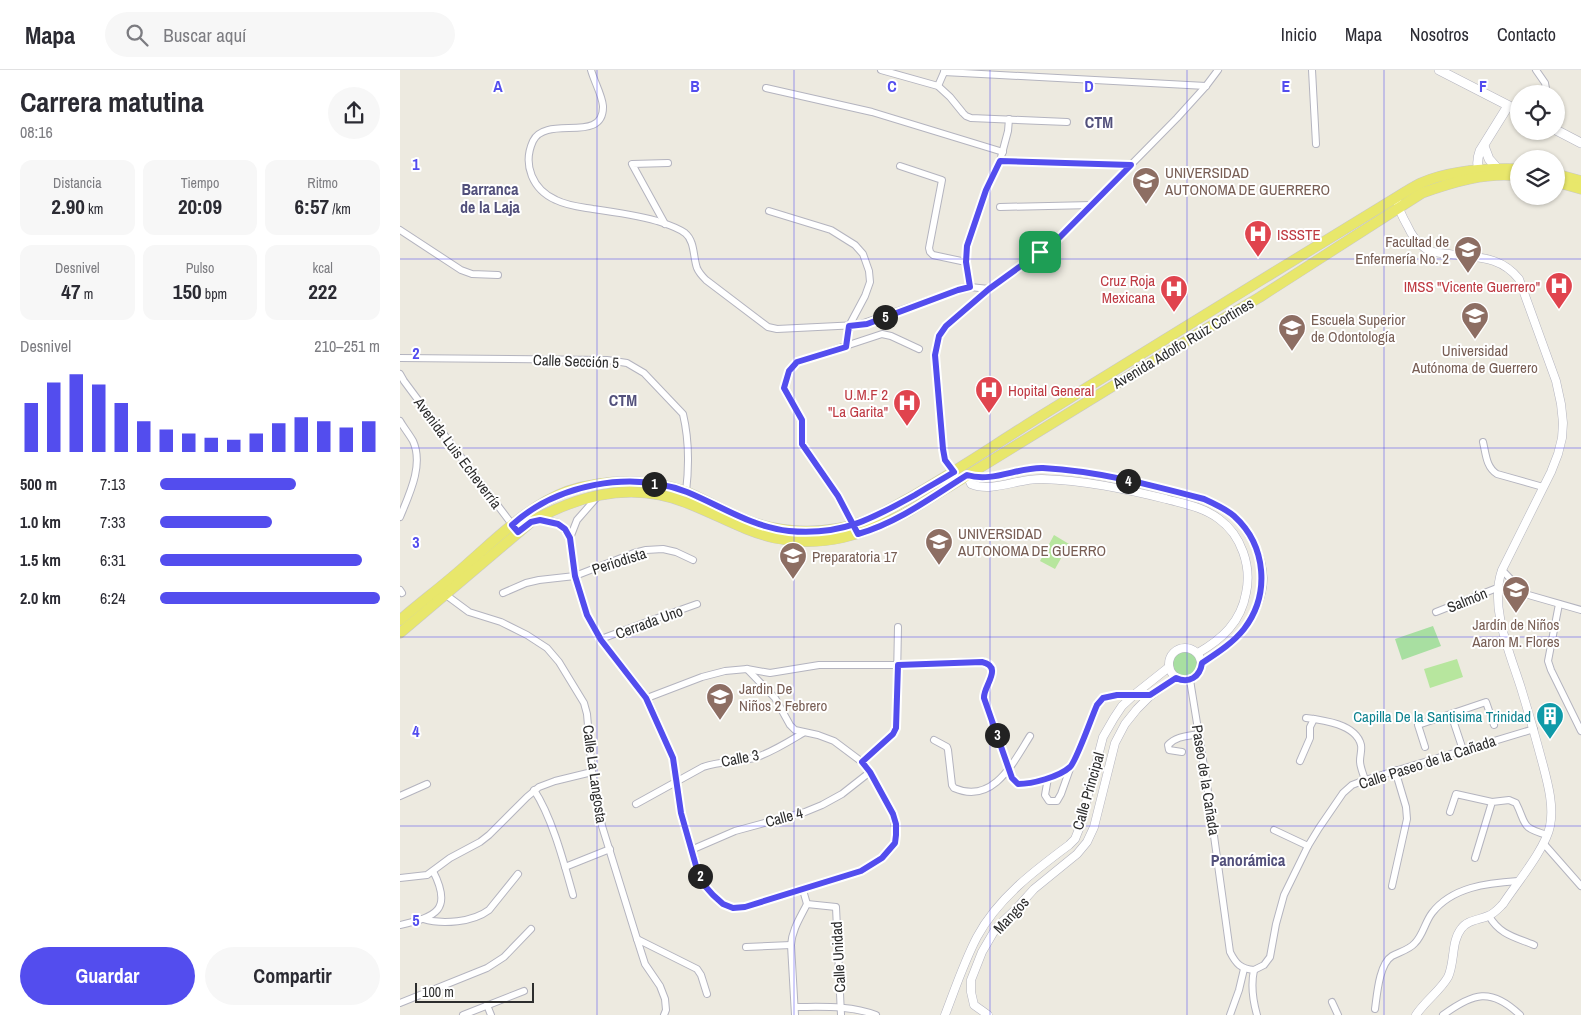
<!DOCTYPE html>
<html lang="es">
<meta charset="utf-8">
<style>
:root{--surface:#fff;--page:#f7f7f7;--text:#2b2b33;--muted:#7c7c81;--line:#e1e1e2;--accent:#534dee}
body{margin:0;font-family:"Archivo Narrow",sans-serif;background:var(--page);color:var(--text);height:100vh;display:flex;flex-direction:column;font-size:19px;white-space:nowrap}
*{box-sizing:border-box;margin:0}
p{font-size:16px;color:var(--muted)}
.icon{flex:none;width:28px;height:28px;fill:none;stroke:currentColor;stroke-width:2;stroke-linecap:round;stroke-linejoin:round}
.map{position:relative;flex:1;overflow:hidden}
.drawer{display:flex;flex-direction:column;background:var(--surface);width:400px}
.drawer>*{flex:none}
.tools{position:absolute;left:1110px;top:15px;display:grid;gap:10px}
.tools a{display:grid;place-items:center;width:55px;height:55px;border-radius:50%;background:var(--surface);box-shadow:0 1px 4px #0004;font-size:25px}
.scale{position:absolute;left:15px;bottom:12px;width:119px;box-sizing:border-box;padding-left:5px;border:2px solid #2d2d2d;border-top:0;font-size:14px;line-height:18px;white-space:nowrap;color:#2d2d2d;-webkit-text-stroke:4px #fff;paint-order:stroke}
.pin{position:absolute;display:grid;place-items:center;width:42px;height:42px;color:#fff;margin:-21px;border-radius:10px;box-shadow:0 2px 8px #0006}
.km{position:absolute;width:25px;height:25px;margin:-12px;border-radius:50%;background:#222;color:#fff;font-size:14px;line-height:25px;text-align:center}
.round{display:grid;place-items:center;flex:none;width:52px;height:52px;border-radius:26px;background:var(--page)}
.head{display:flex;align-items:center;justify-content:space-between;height:85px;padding:0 20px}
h1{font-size:28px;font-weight:700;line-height:38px}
.figures{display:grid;grid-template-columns:repeat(3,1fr);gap:8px;height:85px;padding:5px 20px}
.figures div{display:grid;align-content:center;border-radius:12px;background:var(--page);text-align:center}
.figures b{font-size:21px;font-weight:700}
.figures small{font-size:14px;font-weight:400}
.figures p{font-size:14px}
.chart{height:140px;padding:10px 20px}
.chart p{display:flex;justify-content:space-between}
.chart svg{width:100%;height:90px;margin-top:5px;stroke:var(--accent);stroke-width:6}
.primary-button{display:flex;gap:10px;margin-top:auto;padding:10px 20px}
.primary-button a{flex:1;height:58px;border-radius:30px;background:var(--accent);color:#fff;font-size:20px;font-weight:700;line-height:58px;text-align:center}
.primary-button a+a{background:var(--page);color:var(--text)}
ul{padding:0 20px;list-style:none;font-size:16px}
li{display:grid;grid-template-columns:80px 60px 1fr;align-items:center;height:38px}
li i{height:12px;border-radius:6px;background:var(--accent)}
header{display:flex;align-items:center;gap:30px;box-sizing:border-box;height:70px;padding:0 25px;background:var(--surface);border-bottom:1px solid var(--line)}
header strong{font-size:24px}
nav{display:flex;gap:28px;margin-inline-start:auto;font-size:18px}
.search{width:350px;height:45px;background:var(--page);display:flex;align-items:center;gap:12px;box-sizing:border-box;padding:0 18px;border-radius:28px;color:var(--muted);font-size:19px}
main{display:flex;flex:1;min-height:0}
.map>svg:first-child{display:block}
.green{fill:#a8dfa1}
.pitch{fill:#b7e69e}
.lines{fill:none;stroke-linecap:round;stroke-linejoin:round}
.minor-casing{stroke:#b4b4bf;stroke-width:8}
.tertiary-casing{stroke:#b4b4bf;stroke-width:9}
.secondary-casing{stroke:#b4b4bf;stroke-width:10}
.primary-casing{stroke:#c8c8c8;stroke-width:11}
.minor{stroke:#fff;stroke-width:6}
.tertiary{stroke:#fff;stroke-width:8}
.secondary{stroke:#fff;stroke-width:9}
.primary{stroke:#e8e76b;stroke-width:10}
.route-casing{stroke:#fff;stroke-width:10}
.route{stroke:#534dee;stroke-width:6}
.grid{fill:none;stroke:#534dee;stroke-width:1;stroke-opacity:0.55}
.labels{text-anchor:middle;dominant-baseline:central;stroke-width:4;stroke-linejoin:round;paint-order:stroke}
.education-label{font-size:15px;fill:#785e54;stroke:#fff;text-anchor:start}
.health-label{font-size:15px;fill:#be3a42;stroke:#fff;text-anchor:end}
.street-label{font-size:15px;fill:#2d2d2d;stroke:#fff}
.culture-label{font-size:15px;fill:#0d838f;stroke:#fff;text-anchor:end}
.neighbourhood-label{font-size:16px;font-weight:bold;fill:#52507b;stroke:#fff}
.grid-label{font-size:16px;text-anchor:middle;font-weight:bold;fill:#534dee;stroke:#fff;stroke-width:4;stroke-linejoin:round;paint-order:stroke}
</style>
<header>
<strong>Mapa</strong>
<div class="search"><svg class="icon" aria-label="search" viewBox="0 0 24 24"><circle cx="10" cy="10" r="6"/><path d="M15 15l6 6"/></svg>Buscar aquí</div>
<nav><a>Inicio</a><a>Mapa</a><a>Nosotros</a><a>Contacto</a></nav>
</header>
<main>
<section class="drawer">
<div class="head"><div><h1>Carrera matutina</h1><p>08:16</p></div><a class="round"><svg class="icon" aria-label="share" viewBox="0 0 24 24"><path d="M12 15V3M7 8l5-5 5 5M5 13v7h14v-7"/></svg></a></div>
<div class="figures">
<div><p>Distancia</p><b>2.90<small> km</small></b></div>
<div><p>Tiempo</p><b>20:09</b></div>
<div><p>Ritmo</p><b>6:57<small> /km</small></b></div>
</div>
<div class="figures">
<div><p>Desnivel</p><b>47<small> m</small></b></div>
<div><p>Pulso</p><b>150<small> bpm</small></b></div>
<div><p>kcal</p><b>222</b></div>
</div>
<div class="chart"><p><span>Desnivel</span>210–251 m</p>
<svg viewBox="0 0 160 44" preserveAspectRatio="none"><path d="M5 44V20M15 44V10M25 44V6M35 44V11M45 44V20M55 44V29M65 44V33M75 44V35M85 44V37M95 44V38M105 44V35M115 44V30M125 44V27M135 44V29M145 44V32M155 44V29"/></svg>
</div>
<ul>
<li><b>500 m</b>7:13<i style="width:62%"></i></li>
<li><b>1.0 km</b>7:33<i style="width:51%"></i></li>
<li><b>1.5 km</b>6:31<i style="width:92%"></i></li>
<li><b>2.0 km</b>6:24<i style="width:100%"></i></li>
</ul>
<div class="primary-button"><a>Guardar</a><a>Compartir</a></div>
</section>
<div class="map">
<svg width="1181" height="945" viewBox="0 0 1181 945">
<rect width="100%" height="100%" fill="#edeae0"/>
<g class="green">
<path d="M1033 556 1041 576 1002 590 995 569Z"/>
<circle cx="785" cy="593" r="13"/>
</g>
<g class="pitch">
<path d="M654 465 669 474 655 499 640 491Z"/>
<path d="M1057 589 1063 607 1030 618 1024 599Z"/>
</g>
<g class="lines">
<defs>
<g id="minor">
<path d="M191 0C194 11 202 25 203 36 204 75 146 44 133 71 122 95 133 120 156 130 168 136 181 137 193 139 215 142 236 145 257 151 266 154 277 157 285 163 295 171 293 187 297 198 299 203 302 206 306 210L368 257 377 259 458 255 558 220 570 217 589 219"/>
<path d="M481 0 538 16 550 27 563 43 566 46 571 48 667 52"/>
<path d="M912 0 916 74"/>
<path d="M1136 0 1145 13 1147 24"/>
<path d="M544 2 806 16"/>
<path d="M538 16 545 0"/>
<path d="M366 18 472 42 603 82"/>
<path d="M600 91 731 95"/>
<path d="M500 96 542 110 529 178 530 182 533 185 566 192"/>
<path d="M600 137 692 135"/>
<path d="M369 141 431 160 455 175 463 184 469 201 470 212 465 226 449 256 446 277"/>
<path d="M265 154 232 94 268 93"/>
<path d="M0 160 61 200 72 204 98 205"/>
<path d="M570 217 566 192 567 176 586 120 600 91 608 61 609 49"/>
<path d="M0 288 207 290 227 293 244 303 283 344C289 369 289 397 286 422"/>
<path d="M0 304 4 311 33 350 114 457"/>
<path d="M0 351C4 358 9 364 13 371 24 395 9 425 0 447"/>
<path d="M1083 372C1086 384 1086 397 1097 404L1143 417"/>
<path d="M556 402C547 397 545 390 543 379L535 285 539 266 546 256 589 219 657 170 777 48 806 16 818 0"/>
<path d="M137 451H150L158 453 165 459 170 468 175 506 187 545 201 569 247 628 273 688 281 743 299 803 305 816 313 825 323 834 333 838 345 837 461 801 482 788 495 773 496 765 493 744 470 702 462 692 434 671 418 665 395 660 390 655 375 628 347 599"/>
<path d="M454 456 438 427 402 374V351L384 319 389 301 397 292 482 264 491 266 519 279"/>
<path d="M170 468 177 450 198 426"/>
<path d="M1102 500 1125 524 1181 540"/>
<path d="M0 520 2 523"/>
<path d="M103 523 126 513 139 510 175 506 234 483 246 480 263 479 276 482 293 490"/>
<path d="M46 525 69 542 101 552 127 565 147 578 159 592 184 633 187 644 192 702 202 756 237 869 245 894 260 916 265 929 266 940 264 945"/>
<path d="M1159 534 1148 591 1151 600 1181 661"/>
<path d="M1036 542 1097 518"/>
<path d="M201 569 252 550 297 534"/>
<path d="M790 610 807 715 830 882C836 894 841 899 854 900"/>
<path d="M247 628 302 607 325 601 347 599 370 603 419 595H498L582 591C604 597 583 616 584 628L612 708 618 714C632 714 659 707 670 697 676 692 692 646 697 635L703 629 717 625H751"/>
<path d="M1051 644 1063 680"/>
<path d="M906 648C923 650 956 654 961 675 962 680 960 685 960 691 960 697 963 703 965 710"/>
<path d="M534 670 547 677 548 680 552 715 554 718C593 735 613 693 630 666"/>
<path d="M1025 677 1018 655 1086 632 1094 655"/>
<path d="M782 682 769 680 768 675C776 666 788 666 799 664"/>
<path d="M900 691 910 668V657L914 649"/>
<path d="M462 692 493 664 496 658 498 557"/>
<path d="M648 708 645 725 649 731H657L661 724 671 696"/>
<path d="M134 720C152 747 164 793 173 825"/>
<path d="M0 726 27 714"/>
<path d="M236 734 303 697C320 691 337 692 354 688 371 683 388 672 403 663"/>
<path d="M1050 742 1056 724 1092 732"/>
<path d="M874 760 908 776"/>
<path d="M1144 774 1181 816"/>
<path d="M291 780 335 761 405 742 422 735 442 724 470 702"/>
<path d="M1075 788 1092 732 1109 730 1116 733C1127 755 1120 757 1147 765"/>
<path d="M165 797 210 779"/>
<path d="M0 808 27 805 50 788 80 772 89 765 127 727 139 717 155 711 192 702"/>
<path d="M992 816 1007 749 1006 737 995 700"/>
<path d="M403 820 407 834"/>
<path d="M407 834 436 837 441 945"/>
<path d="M1089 846C1100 865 1115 867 1134 875"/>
<path d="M23 849C43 855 73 852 89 840L118 804"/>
<path d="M0 855C36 847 53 840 33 801"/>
<path d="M237 869 297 899 301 905 307 924"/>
<path d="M346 877 391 875"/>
<path d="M854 900 864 895 870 887 876 854 884 825 908 776 919 758 943 723 952 715 965 710 1134 659"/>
<path d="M854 900C851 914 853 931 857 945"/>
<path d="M932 932 938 945"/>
<path d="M0 933 87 898 104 887 131 859"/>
<path d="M87 935 91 945"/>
<path d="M395 937C422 937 450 935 476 945"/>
<path d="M975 939C977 925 979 894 992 886 999 882 1009 880 1015 873 1023 865 1025 852 1032 843 1052 817 1087 813 1118 811"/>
<path d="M63 945 124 921"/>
<path d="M395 945 391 875C392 860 400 848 407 834"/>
<path d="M830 945 839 920 844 899"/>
<path d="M1043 945C1073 923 1091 917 1120 945"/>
</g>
<g id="tertiary">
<path d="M998 133C999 141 1003 148 1007 155 1011 164 1017 173 1026 179 1032 183 1041 183 1049 184 1076 188 1100 185 1119 209L1156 311 1161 334 1163 353 1162 368 1158 384 1151 402 1102 500C1089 537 1110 583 1121 618 1129 644 1136 669 1143 695 1148 714 1154 736 1150 756 1146 778 1116 814 1103 834 1098 839 1095 843 1088 846 1079 850 1067 850 1061 859 1051 872 1055 892 1048 907 1040 921 1025 931 1016 945"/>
<path d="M567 405C592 413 618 397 643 398 698 401 751 416 804 429 815 434 826 439 834 446 851 461 862 487 863 508 863 525 854 546 844 559 833 573 817 583 802 593"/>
<path d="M567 405 571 414C593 423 618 408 642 409 683 410 725 419 766 429 784 434 803 437 819 449 841 465 852 496 846 523 841 552 822 569 798 583"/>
<circle cx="785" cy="594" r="16"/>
<path d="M545 945C555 919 564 892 577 867 598 828 634 801 669 775L675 769 679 759 703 667 714 648 722 636 735 624 769 597"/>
<path d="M588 945 574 935 571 922V910L582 882 596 858 615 840 634 819 677 784 687 772 694 757 715 673 725 654 737 639 749 627 776 607"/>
</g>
<g id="secondary">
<path d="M1039 0 1119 41"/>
<path d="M1156 60 1181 73"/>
<path d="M1084 76 1089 89 1097 98"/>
<path d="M1080 104C1077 97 1077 89 1080 81L1108 36"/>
</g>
<g id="primary">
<path d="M1156 104 1181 111"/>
<path d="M1156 112 1181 119"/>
<path d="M0 550C22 531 45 514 66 495 98 467 128 436 168 421 205 409 250 408 287 422 308 431 328 443 349 451 384 464 427 465 462 452 482 445 500 433 518 423 561 398 602 370 644 344 762 271 879 199 997 127 1005 122 1013 117 1021 113 1051 100 1086 98 1119 99"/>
<path d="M0 563 131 452C180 424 233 411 287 433 316 444 344 461 375 468 423 478 464 465 506 443L801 262 860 227 1022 123C1053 112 1086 102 1119 106"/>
</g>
</defs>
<use href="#minor" class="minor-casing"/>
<use href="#tertiary" class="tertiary-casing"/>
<use href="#secondary" class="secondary-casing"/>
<use href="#primary" class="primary-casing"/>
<use href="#minor" class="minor"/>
<use href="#tertiary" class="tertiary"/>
<use href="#secondary" class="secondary"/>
<use href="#primary" class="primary"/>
</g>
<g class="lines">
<defs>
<path id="route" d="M640 182 589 219 546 256 539 266 535 285 543 379 545 390 554 402C541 410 528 417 515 425 472 449 441 466 389 461 352 457 321 436 287 422 230 400 157 414 112 455L118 462 131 452 140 450 158 454 165 459 170 468 175 506 187 545 201 570 246 628 273 688 281 743 298 803 305 816 313 825 323 834 333 838 345 837 461 801 482 788 495 773 496 765V754L493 744 470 702 462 692 493 664 496 658 498 595 582 592C604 597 583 616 584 628L612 708 618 714C632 714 659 707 670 697 676 692 692 646 697 635L703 628 717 625H750L776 608C789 614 800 607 802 593 817 583 833 573 844 559 870 525 867 476 834 446 826 439 815 434 804 429 751 415 698 401 643 398 618 397 592 413 567 405 532 427 497 453 458 464L438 426 402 374V350L384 318 389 301 397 292 446 277 449 256 467 254 558 220 570 217 566 192 567 176 586 120 600 91 731 95 657 170 640 182"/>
</defs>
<use href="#route" class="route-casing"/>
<use href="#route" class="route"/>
</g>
<path class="grid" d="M197 0V945M394 0V945M590 0V945M787 0V945M984 0V945M0 189H1181M0 378H1181M0 567H1181M0 756H1181"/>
<defs>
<symbol id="university-pin" viewBox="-11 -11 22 30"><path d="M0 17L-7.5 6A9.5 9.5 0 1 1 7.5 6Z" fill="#8d6e63" stroke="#fff"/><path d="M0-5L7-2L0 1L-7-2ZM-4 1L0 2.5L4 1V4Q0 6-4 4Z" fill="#fff"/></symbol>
<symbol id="hospital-pin" viewBox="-11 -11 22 30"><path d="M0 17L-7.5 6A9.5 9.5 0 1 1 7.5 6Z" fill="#e0444e" stroke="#fff"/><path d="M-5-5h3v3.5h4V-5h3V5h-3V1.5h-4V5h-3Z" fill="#fff"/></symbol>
<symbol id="school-pin" viewBox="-11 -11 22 30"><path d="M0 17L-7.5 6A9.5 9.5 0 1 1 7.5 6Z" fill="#8d6e63" stroke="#fff"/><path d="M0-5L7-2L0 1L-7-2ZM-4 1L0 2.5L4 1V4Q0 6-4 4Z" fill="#fff"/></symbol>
<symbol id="building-pin" viewBox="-11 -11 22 30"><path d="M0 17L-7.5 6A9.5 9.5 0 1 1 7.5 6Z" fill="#0f9aa8" stroke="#fff"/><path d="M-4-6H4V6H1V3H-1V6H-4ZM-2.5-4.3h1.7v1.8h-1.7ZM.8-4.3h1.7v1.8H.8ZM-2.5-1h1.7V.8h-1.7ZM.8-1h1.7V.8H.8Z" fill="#fff"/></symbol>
</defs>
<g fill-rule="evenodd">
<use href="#university-pin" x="730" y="95" width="32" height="43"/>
<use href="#hospital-pin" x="842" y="148" width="32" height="43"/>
<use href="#university-pin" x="1052" y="164" width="32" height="43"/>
<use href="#hospital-pin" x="1143" y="200" width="32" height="43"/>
<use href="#hospital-pin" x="758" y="203" width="32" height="43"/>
<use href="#school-pin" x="1059" y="230" width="32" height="43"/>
<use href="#university-pin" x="876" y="242" width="32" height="43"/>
<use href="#hospital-pin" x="573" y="304" width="32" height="43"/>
<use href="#hospital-pin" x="491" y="317" width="32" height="43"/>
<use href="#school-pin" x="523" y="456" width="32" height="43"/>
<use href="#school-pin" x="377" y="470" width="32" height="43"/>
<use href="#school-pin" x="1100" y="504" width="32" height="43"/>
<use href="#school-pin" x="304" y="611" width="32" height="43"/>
<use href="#building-pin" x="1134" y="630" width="32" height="43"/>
</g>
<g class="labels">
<g class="education-label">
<text x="765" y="102">UNIVERSIDAD<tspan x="765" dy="17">AUTONOMA DE GUERRERO</tspan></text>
<text x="1049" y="171" text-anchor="end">Facultad de<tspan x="1049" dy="17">Enfermería No. 2</tspan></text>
<text x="911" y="249">Escuela Superior<tspan x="911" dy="17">de Odontología</tspan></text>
<text x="1075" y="280" text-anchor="middle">Universidad<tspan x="1075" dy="17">Autónoma de Guerrero</tspan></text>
<text x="558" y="463">UNIVERSIDAD<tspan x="558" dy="17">AUTONOMA DE GUERRO</tspan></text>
<text x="412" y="486">Preparatoria 17</text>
<text x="1116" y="554" text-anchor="middle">Jardín de Niños<tspan x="1116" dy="17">Aaron M. Flores</tspan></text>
<text x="339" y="618">Jardin De<tspan x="339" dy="17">Niños 2 Febrero</tspan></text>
</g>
<g class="health-label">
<text x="877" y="164" text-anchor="start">ISSSTE</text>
<text x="755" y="210">Cruz Roja<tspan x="755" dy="17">Mexicana</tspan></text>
<text x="1140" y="216">IMSS "Vicente Guerrero"</text>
<text x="608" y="320" text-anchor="start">Hopital General</text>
<text x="488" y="324">U.M.F 2<tspan x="488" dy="17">"La Garita"</tspan></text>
</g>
<g class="street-label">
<text transform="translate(783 273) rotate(-31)">Avenida Adolfo Ruiz Cortines</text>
<text transform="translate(176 291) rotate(2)">Calle Sección 5</text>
<text transform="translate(58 383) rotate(53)">Avenida Luis Echeverría</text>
<text transform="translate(219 491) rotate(-18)">Periodista</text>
<text transform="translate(1067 530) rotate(-22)">Salmón</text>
<text transform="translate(249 552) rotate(-20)">Cerrada Uno</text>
<text transform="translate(340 688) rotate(-11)">Calle 3</text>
<text transform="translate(1027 692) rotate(-18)">Calle Paseo de la Cañada</text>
<text transform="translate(195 704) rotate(82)">Calle La Langosta</text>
<text transform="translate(806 710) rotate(81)">Paseo de la Cañada</text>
<text transform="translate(688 721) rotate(-74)">Calle Principal</text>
<text transform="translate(384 747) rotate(-15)">Calle 4</text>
<text transform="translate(611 845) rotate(-47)">Mangos</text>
<text transform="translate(438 887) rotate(-93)">Calle Unidad</text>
</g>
<g class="culture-label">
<text x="1131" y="646">Capilla De la Santisima Trinidad</text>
</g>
<g class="neighbourhood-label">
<text x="699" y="52">CTM</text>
<text x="90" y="119">Barranca<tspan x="90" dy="18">de la Laja</tspan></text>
<text x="223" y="330">CTM</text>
<text x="848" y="790">Panorámica</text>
</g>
</g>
<g class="grid-label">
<text x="98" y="22">A</text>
<text x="295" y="22">B</text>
<text x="492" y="22">C</text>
<text x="689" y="22">D</text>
<text x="886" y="22">E</text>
<text x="1083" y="22">F</text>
<text x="16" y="100">1</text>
<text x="16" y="289">2</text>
<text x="16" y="478">3</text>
<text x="16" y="667">4</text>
<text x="16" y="856">5</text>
</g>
</svg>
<div class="tools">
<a><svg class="icon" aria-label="locate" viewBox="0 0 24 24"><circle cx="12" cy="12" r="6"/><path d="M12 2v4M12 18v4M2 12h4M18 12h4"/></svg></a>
<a><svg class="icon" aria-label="layers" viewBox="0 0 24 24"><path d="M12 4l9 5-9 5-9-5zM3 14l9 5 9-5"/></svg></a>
</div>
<div class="scale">100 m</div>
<div class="pin" style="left:640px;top:182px;background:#1e9e55"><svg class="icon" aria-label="arrive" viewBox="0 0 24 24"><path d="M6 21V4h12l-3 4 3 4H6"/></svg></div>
<b class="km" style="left:254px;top:414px">1</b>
<b class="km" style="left:300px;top:806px">2</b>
<b class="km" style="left:597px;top:665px">3</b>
<b class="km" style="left:728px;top:411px">4</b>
<b class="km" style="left:485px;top:247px">5</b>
</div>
</main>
